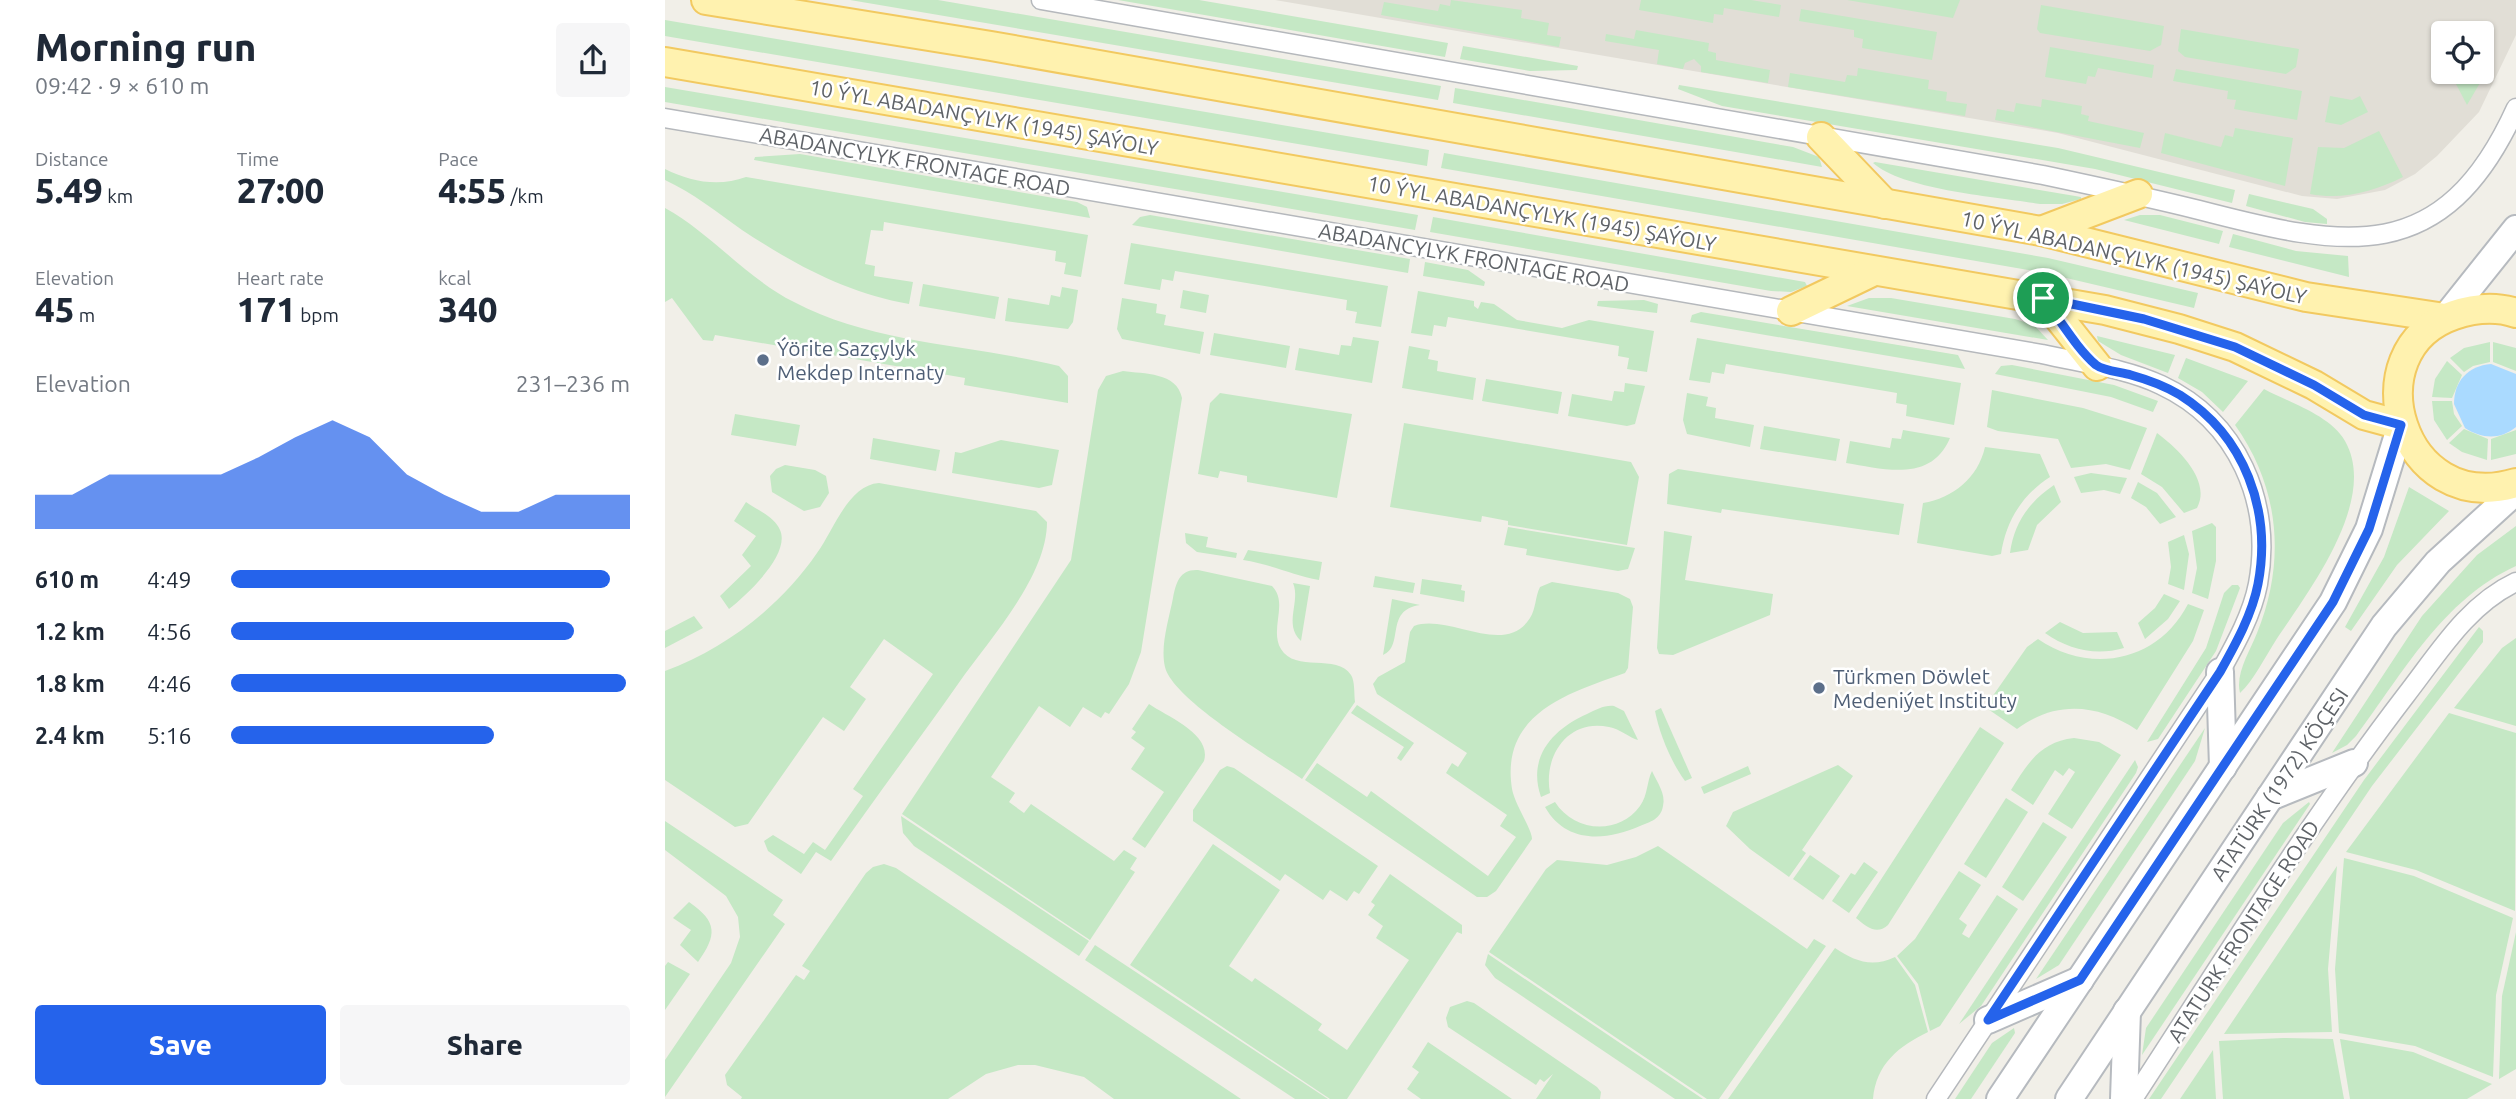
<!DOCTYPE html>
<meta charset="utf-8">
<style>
:root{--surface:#fff;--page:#f6f6f7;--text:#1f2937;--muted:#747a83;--accent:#2563eb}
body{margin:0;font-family:Ubuntu,sans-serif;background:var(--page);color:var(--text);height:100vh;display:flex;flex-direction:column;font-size:26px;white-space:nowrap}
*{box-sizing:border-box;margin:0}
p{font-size:23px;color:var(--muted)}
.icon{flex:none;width:38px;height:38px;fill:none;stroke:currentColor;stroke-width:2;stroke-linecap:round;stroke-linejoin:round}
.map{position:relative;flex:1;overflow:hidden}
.details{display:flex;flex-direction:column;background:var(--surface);width:665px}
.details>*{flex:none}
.controls{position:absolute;left:1766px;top:21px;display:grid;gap:14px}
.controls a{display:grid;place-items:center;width:63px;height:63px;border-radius:7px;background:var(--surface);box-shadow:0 2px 5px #0004;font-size:35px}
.pin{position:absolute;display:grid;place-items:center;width:60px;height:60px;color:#fff;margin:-30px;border:4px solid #fff;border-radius:50%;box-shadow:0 2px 7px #0007}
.round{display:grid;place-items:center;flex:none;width:74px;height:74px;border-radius:7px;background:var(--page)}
.summary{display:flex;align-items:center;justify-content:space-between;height:119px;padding:0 35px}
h1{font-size:38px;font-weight:800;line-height:52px}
.metrics{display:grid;grid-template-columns:repeat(3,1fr);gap:10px;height:119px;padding:7px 35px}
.metrics div{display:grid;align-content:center}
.metrics b{font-size:35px;font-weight:800}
.metrics small{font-size:19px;font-weight:400}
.metrics p{font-size:19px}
.chart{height:196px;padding:14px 35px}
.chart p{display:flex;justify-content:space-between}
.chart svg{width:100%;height:126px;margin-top:7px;fill:var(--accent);opacity:.7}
.button{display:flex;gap:14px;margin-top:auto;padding:14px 35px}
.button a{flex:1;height:80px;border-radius:7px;background:var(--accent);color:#fff;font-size:28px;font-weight:800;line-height:80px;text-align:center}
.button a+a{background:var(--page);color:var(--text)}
ul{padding:0 35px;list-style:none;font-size:23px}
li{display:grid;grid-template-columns:112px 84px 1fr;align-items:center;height:52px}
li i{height:18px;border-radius:9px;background:var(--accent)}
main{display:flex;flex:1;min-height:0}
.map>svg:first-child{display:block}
.education{fill:#e1ded6;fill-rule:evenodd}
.green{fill:#c5e8c5}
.water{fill:#aadaff}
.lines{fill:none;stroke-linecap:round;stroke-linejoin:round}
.minor-casing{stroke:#b5b8bc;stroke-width:21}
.secondary-casing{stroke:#b6babf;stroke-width:30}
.primary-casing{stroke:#f2c960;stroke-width:32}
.minor{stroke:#fff;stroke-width:18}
.secondary{stroke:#fff;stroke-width:26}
.primary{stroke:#fff2af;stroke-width:28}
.route-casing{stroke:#fff;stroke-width:14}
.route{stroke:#2563eb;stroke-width:9}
.service-dot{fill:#5c6f8a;stroke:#fff;stroke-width:2.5}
.labels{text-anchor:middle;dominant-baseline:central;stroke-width:5;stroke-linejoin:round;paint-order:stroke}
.street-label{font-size:21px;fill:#5f6368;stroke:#fff}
.service-label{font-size:21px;fill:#4e5e75;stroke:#fff;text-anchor:start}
</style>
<main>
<section class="details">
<div class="summary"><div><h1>Morning run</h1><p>09:42 · 9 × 610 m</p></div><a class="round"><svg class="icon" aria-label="share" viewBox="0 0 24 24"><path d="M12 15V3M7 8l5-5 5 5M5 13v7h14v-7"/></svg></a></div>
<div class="metrics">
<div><p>Distance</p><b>5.49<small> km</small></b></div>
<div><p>Time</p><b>27:00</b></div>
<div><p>Pace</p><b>4:55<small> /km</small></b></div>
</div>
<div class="metrics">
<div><p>Elevation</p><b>45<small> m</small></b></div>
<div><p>Heart rate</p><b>171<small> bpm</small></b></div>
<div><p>kcal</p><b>340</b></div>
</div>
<div class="chart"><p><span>Elevation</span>231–236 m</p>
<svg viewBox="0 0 160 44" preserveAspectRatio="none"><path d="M0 44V32L10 32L20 25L30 25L40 25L50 25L60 19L70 12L80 6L90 12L100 25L110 32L120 38L130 38L140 32L150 32L160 32V44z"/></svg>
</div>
<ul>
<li><b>610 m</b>4:49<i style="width:95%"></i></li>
<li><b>1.2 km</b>4:56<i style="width:86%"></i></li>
<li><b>1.8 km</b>4:46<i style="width:99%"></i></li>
<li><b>2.4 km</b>5:16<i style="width:66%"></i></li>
</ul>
<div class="button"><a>Save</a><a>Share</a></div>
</section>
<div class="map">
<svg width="1851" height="1099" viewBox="0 0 1851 1099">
<rect width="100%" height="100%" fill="#f1efe8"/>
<path class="education" d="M610 0H1851V35L1814 112 1772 156 1750 174 1720 190 1672 199 1637 196 1393 133ZM1778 33H1816V72H1778Z"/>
<g class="green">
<path d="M185 0H273L776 86 773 100Z"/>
<path d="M453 0H534L783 43 780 57Z"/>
<path d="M786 0 857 10 856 18 884 23 882 35 896 37 894 47 716 15 719 2 773 11 775 4 785 6Z"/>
<path d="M976 0H1086L1116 5 1114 17 1059 8 1058 15 1049 14 1048 23 974 10Z"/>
<path d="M1182 0H1295L1288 18Z"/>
<path d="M1376 5 1499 26 1496 45 1485 51 1375 33 1372 29Z"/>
<path d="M1136 9 1272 32 1267 60 1197 48 1198 39 1189 37V30L1134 21Z"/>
<path d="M0 20 764 150 762 166 0 36Z"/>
<path d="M1516 29 1634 49 1631 67 1621 74 1520 57 1513 51Z"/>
<path d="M971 30 1044 43 1043 51 1051 53V60L1105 70 1103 83 1036 72V66L1029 59 1020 63 1018 69 992 64 994 50 940 41 941 34 969 39Z"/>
<path d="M798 46 913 66 912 70 865 71 795 59Z"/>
<path d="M1385 47 1489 65 1487 78 1433 68 1430 77 1423 76 1421 84 1380 77Z"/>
<path d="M1193 68 1264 80 1263 89 1282 92 1281 101 1302 104 1300 116 1123 87 1125 73 1180 82 1182 75 1192 76Z"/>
<path d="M1821 68 1822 71 1802 105 1791 84Z"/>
<path d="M1511 69 1637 91 1632 120 1569 109 1571 100 1562 99 1563 91 1508 81Z"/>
<path d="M1014 85 1393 148 1570 190 1567 203 1430 169 1057 106 1013 89Z"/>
<path d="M0 87 753 215 750 230 0 102Z"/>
<path d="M790 88 1128 147 1154 157 1157 167 788 103Z"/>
<path d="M1665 96 1687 100 1695 96 1703 112 1676 125 1660 122Z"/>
<path d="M1377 99 1417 106 1416 114 1424 116 1423 121 1479 133 1475 148 1330 120 1332 109 1349 112 1351 103 1376 107Z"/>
<path d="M1570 128 1628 138 1620 186 1496 153 1500 133 1556 147 1560 135 1568 137Z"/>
<path d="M1714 131 1738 177C1708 192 1678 200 1645 194L1653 147 1679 148Z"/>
<path d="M779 153 1383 258 1533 293 1529 308 1380 273 776 168Z"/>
<path d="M135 154 412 202 422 207 425 218 89 160 90 157Z"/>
<path d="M1210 162 1416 197V199L1397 204H1375C1333 197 1238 190 1208 163Z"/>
<path d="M0 169C26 182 54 187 81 177L423 235 416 277 399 274 401 263 390 261 391 251 219 222 218 231 206 230 200 264 210 266 209 276 248 282 244 304C182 293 130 265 77 230 52 212 28 193 0 180Z"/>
<path d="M1584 194 1648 209 1662 219V224L1640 222 1581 206Z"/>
<path d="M0 208C47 234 81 278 129 302 211 345 306 344 394 366L403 376V403L299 385 300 378 50 335 48 341 38 340 7 298 0 302Z"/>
<path d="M485 215 745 259 743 273 467 225 475 217Z"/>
<path d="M1475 215H1495L1558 231 1554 244 1459 220Z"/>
<path d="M768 217 1140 282 1142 286 1126 292 1106 291 765 232Z"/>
<path d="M1568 234 1631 251 1683 256 1684 277 1564 247Z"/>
<path d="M466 243 723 286 716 327 690 323 692 312 681 310 682 300 510 271 508 281 497 279 495 290 459 284Z"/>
<path d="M760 262 803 270 820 282 819 286 758 276Z"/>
<path d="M258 284 334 297 330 319 254 306Z"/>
<path d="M397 287 413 290 408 322 403 329 340 321 343 298 384 305 386 295 395 297Z"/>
<path d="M518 290 544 295 541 313 515 308Z"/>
<path d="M753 291 809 301V306L813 309 816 302 829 304 852 320 897 328 924 320 989 331 982 372 962 369 964 358 953 356 954 346 783 317 781 327 769 325 767 336 746 333Z"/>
<path d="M457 298 492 304 491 313 501 315 499 325 539 332 535 354 457 339 452 329Z"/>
<path d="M1204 298H1226L1350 319 1369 325 1383 340 1182 306Z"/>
<path d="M979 300 993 304 992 313 932 306 933 301Z"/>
<path d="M1036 312 1293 355 1300 369 1025 322 1027 315Z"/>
<path d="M549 333 625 346 621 368 545 355Z"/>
<path d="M1432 336 1510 355 1503 373 1456 355 1433 341Z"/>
<path d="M688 337 714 341 707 383 630 370 634 348 674 355 676 345 686 346Z"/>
<path d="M1032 338 1296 383 1289 425 1241 416 1242 405 1231 403 1232 393 1061 364 1059 374 1047 372 1045 383 1024 380Z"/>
<path d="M1825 342V362L1808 366 1799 372 1785 358 1799 348Z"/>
<path d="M1828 342 1851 348V371L1828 362Z"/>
<path d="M744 346 765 350 763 359 773 361 772 371 811 378 808 400 737 388Z"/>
<path d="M1521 358 1583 381 1558 412 1537 392 1513 378Z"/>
<path d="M1782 361 1797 375 1787 398 1767 397 1770 379Z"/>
<path d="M1347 365 1449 385 1493 401 1488 412 1446 397 1330 374 1336 366Z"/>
<path d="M458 371C479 374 512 372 517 398L476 652 464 684 444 714 440 712 436 718 418 707 405 727 374 706 326 777 350 793 344 802 359 813 366 804 449 861 459 850 472 858 465 869 470 872 425 940 237 814 406 560 433 390 441 376Z"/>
<path d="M821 379 897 392 893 414 817 401Z"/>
<path d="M960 383 980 386 970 424 962 426 903 416 907 394 947 401 949 391 959 392Z"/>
<path d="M1599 389C1625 403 1665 415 1680 441 1714 500 1643 592 1611 640 1600 657 1589 680 1575 693 1570 674 1585 651 1592 633 1621 562 1615 488 1570 425Z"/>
<path d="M1327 390 1418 408 1482 428 1465 470 1441 464 1406 468 1393 439 1333 431 1322 427Z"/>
<path d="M555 393 687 414 672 498 582 482V476L555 471 553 478 533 474 545 403Z"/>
<path d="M1022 393 1043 397 1041 406 1051 408 1050 418 1089 425 1085 447 1022 434 1018 420Z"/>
<path d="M1767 401H1787L1789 414 1797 426 1782 440 1769 420Z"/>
<path d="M70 414 135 425 131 446 66 435Z"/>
<path d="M739 423 966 462 974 477 962 545 843 525V521L817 516 816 522 725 507Z"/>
<path d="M1099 426 1175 439 1171 461 1095 449Z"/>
<path d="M1799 429 1823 439 1822 460 1797 452 1784 443Z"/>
<path d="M1238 430 1285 438C1266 483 1219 469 1181 463L1185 441 1225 448 1227 438 1236 439Z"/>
<path d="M1851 430V454L1826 460V439Z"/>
<path d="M1492 433C1512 448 1547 480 1532 508L1519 513 1497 487 1476 474Z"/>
<path d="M208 438 275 450 271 471 205 459Z"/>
<path d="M336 440 394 450 387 485 374 488 287 473 290 452 296 453Z"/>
<path d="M1320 447 1375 454 1385 477C1357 495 1341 521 1336 554L1327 556 1252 543 1258 503C1288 498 1313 478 1320 447Z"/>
<path d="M120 465 150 470 161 476 164 493 155 507 139 511 107 492 105 476 111 469Z"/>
<path d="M1013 469 1239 504 1234 535 1057 509 1056 513 1002 504 1004 474Z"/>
<path d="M1426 473 1462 478 1455 494 1439 490 1416 493 1409 477Z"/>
<path d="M1473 482 1492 493 1511 517 1495 524 1481 507 1466 498Z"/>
<path d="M214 483 371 511 382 522C382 577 324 640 293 684 250 745 208 801 166 861L151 852 136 874 103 851 99 841 108 835 139 854 148 842 160 850 198 796 188 789 268 674 219 639 185 687 201 699 179 731 158 717 83 824 70 827 0 780V671C61 648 115 607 152 553 169 530 183 485 214 483Z"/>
<path d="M1389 485 1396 502 1372 525 1363 550 1345 553C1349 523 1364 502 1389 485Z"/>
<path d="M1744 487 1784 511 1732 565 1686 631 1680 627 1719 557Z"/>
<path d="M81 502C92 510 110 517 115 530 126 554 82 595 64 609L55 596 86 566 77 555 91 536 69 521Z"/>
<path d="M1547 523 1551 527V561L1543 599 1527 593 1532 568 1527 531Z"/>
<path d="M1851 526V566C1778 599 1738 673 1691 736L1682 745 1667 753 1757 616 1812 555Z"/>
<path d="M843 527 970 548 963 569 953 571 861 555 862 549 839 545Z"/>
<path d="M999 531 1027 536 1020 580 1108 594 1105 615 1008 655 994 654 992 648Z"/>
<path d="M520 533 543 537 541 547 572 553 571 558 532 552 521 543Z"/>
<path d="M1519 535 1524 554 1519 590 1503 584 1506 567 1503 542Z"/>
<path d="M583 550 657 562 654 580C627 575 605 564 578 560Z"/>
<path d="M533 570 607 586C624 603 604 629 616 649 630 673 672 653 686 675 690 681 689 694 690 702L637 779C607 758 508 700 500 667 495 646 504 619 508 598 511 582 515 569 533 570Z"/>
<path d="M710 576 750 583 748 593 708 587Z"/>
<path d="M757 579 797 585 796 590 800 591 799 602 755 594Z"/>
<path d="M887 582 953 593 965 599 968 607 963 668 960 673C904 693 835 713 847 789 850 805 867 829 867 839L831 891 822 897H812L640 780 652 763 702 797 706 791 823 876 851 837 835 826 842 815 781 773 787 763 793 767 802 753 712 694 708 684 713 677 740 662 745 632 749 626C783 613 840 658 865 618 871 609 870 597 875 587Z"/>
<path d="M628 583 645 586 636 641C618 624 636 602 628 583Z"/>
<path d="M1567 585H1573L1575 588 1551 651 1493 739 1482 742 1541 648 1559 593Z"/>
<path d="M1499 594 1515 601 1503 619 1480 639 1473 623 1490 608Z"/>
<path d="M727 599 755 605C719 610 740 646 718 655Z"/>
<path d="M1523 604 1539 610 1528 641 1472 730C1433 704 1391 700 1352 729L1320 707 1362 647 1373 639C1425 675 1493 662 1523 604Z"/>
<path d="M29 616 38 628 0 648V631Z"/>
<path d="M1395 622 1418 633 1452 632 1459 648C1431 656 1404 650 1380 633Z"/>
<path d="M1814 627 1818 631V642L1707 786 1496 1099H1484L1699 780Z"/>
<path d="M1851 638V726L1789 708 1837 648Z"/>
<path d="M484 704C503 717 547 734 539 761L480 848 467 839 499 792 466 769 480 748 466 738 471 732 467 729Z"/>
<path d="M692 705 749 743 736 761 732 758 739 747 686 713Z"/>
<path d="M949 706 959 711 973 740C965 738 955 729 944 727 903 718 878 756 885 793L876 797C862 757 888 729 922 714 931 710 939 705 949 706Z"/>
<path d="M996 708 1027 778 1020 781C1005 760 995 735 990 711Z"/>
<path d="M1784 713 1851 733 1850 911 1751 870 1681 852Z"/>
<path d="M1315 727 1339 743 1223 925C1211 936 1201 926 1191 918Z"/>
<path d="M1540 728 1530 761 1394 965 1371 979Z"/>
<path d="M1409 738 1434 742 1456 755 1407 829 1383 814 1410 772 1404 768 1398 776 1390 770 1368 805 1346 790C1363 763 1375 742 1409 738Z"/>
<path d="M1470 760 1473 767 1471 773 1316 1006 1294 1024Z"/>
<path d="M1173 765 1188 776 1137 850 1141 853 1124 877 1085 849 1061 826 1068 812Z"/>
<path d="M562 766 569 768 713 866 694 894 689 891 682 901 665 890 658 900 620 874 615 881 528 821V810L555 770Z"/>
<path d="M1083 766 1086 774 1039 794 1036 787Z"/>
<path d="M987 771C992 782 1001 794 998 806 996 819 985 822 975 826 941 841 901 844 880 807L890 802C909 832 953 836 975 806 983 795 982 780 987 771Z"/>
<path d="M1341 798 1363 812 1321 878 1299 864Z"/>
<path d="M1644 802 1645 804 1477 1055 1481 1028 1618 823Z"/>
<path d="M236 816 424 941 414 956 249 846 238 833Z"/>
<path d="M0 821 118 900 108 915 120 924 0 1097V1060L66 963 75 937 73 917 61 896 0 850Z"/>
<path d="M1378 822 1402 837 1358 901 1337 887Z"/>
<path d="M548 844 615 890 564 966 587 982 590 978 657 1024 653 1030 682 1050 744 960 711 938 718 926 703 915 710 905 706 902 725 874 797 925V934L792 932 682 1099H665L465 965Z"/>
<path d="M993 846 1142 949 1149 939 1161 946 1054 1099H1042L824 952 881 869 892 860 942 865 971 857Z"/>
<path d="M1145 855 1175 876 1158 900 1128 879Z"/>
<path d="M1679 858 1749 876 1848 918 1831 995 1828 1077 1750 1046 1674 1033 1670 969Z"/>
<path d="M1199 862 1213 872 1184 913 1167 901 1186 873 1190 875Z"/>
<path d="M219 864 231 868 576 1099H449L419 1077 370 1065H353L321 1074 283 1099H76L77 1097 62 1085 60 1075 131 975 139 980 145 971 137 966 201 873 208 867Z"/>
<path d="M1672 866 1663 969 1667 1032 1559 1034Z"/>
<path d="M1294 871 1316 885 1294 919 1302 925 1297 934 1304 938 1332 895 1353 909 1275 1026 1265 1031 1253 984 1232 956 1250 939Z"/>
<path d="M24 902C53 922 52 935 33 962L15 945 26 930 8 918Z"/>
<path d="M1851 932V1069L1834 1079 1837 996Z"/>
<path d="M430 945 663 1099H630L420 960Z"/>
<path d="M1170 948C1189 961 1207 968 1230 957L1250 985 1263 1032C1234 1046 1211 1064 1208 1099H1063Z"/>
<path d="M823 954 1038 1099H1010L830 978 820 965Z"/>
<path d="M3 962 25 974 0 1010V966Z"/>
<path d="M802 1001 809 1003 932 1087 936 1092 935 1099H871L888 1074 879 1082 875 1079 871 1085 783 1027 781 1018 785 1007Z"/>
<path d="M1349 1028 1350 1033 1306 1099H1290L1327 1043Z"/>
<path d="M1618 1038 1668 1039 1679 1099H1558L1554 1041Z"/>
<path d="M1675 1039 1748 1052 1827 1084 1802 1099H1685Z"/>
<path d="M763 1042 847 1099H756L742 1089 754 1072 747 1067Z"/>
<path d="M1548 1050 1551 1099H1515Z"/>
</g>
<path class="water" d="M1826 364 1851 374V427C1835 440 1817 439 1800 428L1789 404C1789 381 1803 366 1826 364Z"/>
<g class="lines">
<defs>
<g id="minor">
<path d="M376 0 1378 175C1430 186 1482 197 1534 210 1680 248 1778 269 1851 108"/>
<path d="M0 118 1377 354C1416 363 1460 368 1496 385 1573 421 1608 503 1593 584 1587 615 1570 645 1555 672L1271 1099"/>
<path d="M1468 1099C1557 963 1642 824 1741 695 1773 654 1802 605 1851 582"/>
</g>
<g id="secondary">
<path d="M1780 318 1851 229"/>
<path d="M1555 672 1558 767"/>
<path d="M1605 797 1689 763"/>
<path d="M1323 1020 1415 980"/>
<path d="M1335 1099 1668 602 1704 529 1736 425"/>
<path d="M1404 1099 1719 626 1773 562 1851 491"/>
<path d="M1459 1099 1462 1011"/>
</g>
<g id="primary">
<path d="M41 0 326 46 1376 231 1641 297 1780 318"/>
<path d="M0 62 1440 310 1514 329 1570 347 1649 385 1699 415 1736 425"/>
<path d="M1156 137 1220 204"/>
<path d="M1376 231 1473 194"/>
<path d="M1378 298 1432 366"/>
<path d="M1126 311 1209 271"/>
<path d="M1851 313C1830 306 1810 308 1789 315 1686 350 1736 518 1851 483"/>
</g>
</defs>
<use href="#minor" class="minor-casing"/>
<use href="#secondary" class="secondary-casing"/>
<use href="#primary" class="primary-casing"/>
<use href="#minor" class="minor"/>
<use href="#secondary" class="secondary"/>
<use href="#primary" class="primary"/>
</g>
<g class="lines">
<defs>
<path id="route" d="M1378 298 1479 319 1570 347 1649 385 1699 415 1736 425 1704 529 1668 602 1415 980 1323 1020 1555 672C1570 645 1587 615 1593 584 1607 511 1580 436 1515 395 1500 386 1484 380 1466 375 1456 372 1439 371 1431 365 1411 348 1395 319 1378 298Z"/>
</defs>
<use href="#route" class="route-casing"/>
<use href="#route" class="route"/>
</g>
<g class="service-dot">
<circle cx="98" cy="360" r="7"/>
<circle cx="1154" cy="688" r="7"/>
</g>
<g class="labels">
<g class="street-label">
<text transform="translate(319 117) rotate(10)">10 ÝYL ABADANÇYLYK (1945) ŞAÝOLY</text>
<text transform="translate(250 161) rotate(10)">ABADANCYLYK FRONTAGE ROAD</text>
<text transform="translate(877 213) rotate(10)">10 ÝYL ABADANÇYLYK (1945) ŞAÝOLY</text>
<text transform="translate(809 257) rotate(10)">ABADANCYLYK FRONTAGE ROAD</text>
<text transform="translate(1469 257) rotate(13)">10 ÝYL ABADANÇYLYK (1945) ŞAÝOLY</text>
<text transform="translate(1614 784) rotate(-56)">ATATÜRK (1972) KÖÇESI</text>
<text transform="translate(1578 931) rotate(-57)">ATATURK FRONTAGE ROAD</text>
</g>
<g class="service-label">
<text x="112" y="348">Ýörite Sazçylyk<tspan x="112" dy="24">Mekdep Internaty</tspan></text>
<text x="1168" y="676">Türkmen Döwlet<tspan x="1168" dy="24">Medeniýet Instituty</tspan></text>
</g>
</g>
</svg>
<div class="controls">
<a><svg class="icon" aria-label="locate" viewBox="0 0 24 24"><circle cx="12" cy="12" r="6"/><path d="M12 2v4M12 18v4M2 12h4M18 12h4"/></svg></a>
</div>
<div class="pin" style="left:1378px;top:298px;background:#1e9e55"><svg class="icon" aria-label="arrive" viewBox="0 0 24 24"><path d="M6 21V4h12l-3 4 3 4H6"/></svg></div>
</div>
</main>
